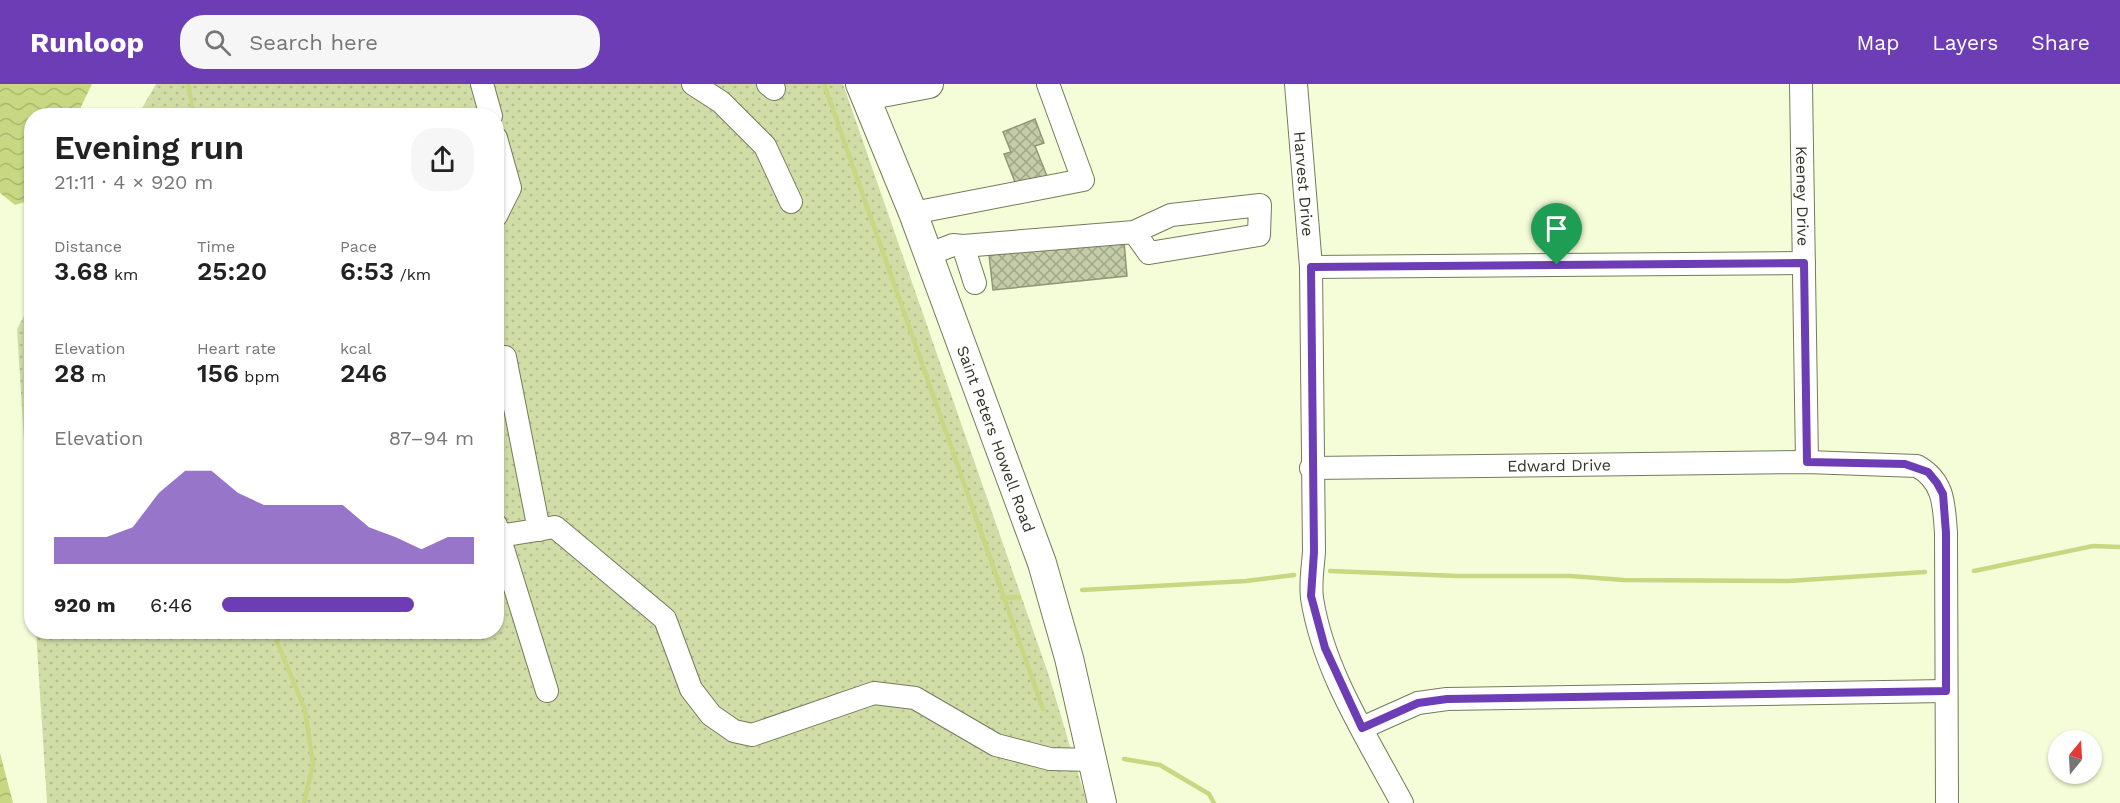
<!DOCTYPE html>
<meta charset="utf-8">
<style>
:root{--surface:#fff;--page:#f6f6f6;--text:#222;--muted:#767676;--accent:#6c3db4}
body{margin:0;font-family:"Work Sans",sans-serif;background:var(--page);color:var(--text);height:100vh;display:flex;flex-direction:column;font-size:22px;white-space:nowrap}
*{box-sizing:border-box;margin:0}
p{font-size:20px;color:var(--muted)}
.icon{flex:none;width:33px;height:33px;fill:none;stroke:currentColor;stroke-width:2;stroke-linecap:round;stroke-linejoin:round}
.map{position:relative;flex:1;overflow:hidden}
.panel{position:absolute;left:24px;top:24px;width:480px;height:531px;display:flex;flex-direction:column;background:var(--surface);border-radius:24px;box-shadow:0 2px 4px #0004}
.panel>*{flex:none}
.needle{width:39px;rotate:18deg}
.controls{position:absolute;left:2048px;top:646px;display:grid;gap:12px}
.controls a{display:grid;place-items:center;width:54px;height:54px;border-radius:50%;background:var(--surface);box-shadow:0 2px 4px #0004;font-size:30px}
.pin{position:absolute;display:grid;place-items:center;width:51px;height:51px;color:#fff;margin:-62px -26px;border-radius:50% 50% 50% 0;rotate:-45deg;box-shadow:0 0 6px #0007}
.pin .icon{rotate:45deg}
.round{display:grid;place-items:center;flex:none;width:63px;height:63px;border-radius:24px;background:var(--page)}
.headline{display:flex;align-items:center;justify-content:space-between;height:102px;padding:0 30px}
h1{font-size:33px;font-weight:600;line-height:45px}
.figures{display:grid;grid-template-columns:repeat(3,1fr);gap:9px;height:102px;padding:6px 30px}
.figures div{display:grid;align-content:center}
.figures b{font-size:26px;font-weight:600}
.figures small{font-size:16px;font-weight:400}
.figures p{font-size:16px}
.chart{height:168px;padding:12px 30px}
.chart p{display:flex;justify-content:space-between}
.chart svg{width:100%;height:108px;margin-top:6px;fill:var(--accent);opacity:.7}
ul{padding:0 30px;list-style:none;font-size:20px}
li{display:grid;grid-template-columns:96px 72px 1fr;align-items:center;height:45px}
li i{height:15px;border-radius:8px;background:var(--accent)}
header{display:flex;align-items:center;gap:36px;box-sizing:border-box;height:84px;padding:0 30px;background:var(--accent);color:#fff}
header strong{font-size:28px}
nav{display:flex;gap:33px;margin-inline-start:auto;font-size:21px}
.search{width:420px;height:54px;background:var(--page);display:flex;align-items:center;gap:15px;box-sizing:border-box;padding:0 21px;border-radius:24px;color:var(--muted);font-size:22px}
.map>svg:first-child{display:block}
.park{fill:url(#park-dots)}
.water{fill:url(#water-waves)}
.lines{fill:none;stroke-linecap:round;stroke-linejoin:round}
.stream{stroke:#c7d782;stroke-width:4.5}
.building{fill:url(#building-cross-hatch);stroke:#909775;stroke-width:1.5}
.minor-casing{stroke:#747b5a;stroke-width:24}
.major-casing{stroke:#747b5a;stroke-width:30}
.minor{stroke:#fff;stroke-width:22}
.major{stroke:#fff;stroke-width:28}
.route-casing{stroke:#fff;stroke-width:12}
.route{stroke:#6c3db4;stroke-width:8}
.labels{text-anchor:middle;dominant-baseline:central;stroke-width:6;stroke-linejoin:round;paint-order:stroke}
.street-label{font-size:16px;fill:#323526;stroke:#fff}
</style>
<header>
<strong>Runloop</strong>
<div class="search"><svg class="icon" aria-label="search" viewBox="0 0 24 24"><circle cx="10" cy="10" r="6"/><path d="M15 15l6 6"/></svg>Search here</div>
<nav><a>Map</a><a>Layers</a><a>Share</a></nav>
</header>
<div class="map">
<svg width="2120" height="719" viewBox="0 0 2120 719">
<defs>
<pattern id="park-dots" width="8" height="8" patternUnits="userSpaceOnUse" patternTransform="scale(1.5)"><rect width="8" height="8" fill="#d1dda7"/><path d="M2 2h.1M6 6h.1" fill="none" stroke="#b4be90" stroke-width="1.8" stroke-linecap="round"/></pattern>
<pattern id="water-waves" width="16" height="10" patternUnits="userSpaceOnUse" patternTransform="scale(1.5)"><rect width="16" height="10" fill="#c7d782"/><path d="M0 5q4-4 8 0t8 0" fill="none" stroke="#abb970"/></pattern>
<pattern id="building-cross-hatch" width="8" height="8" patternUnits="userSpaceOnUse" patternTransform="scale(1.5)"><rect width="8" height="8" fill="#c4cca7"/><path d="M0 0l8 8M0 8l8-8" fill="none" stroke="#a0a688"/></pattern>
</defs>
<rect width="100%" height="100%" fill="#f5fdd8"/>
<g class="park">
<path d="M156 0H843L1049 592 1087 719H47L36 548H496V32L138 31Z"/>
<path d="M31 219V470L17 245Z"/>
</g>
<g class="water">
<path d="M0 0H92L77 31 32 32 31 116 15 121 0 109Z"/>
<path d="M0 669 13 719H0Z"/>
</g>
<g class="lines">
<g class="stream">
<path d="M188 0 194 32"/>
<path d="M824 0 1043 625"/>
<path d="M1330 487 1457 492H1570L1624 496 1789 497 1925 488"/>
<path d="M1974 487 2093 462 2120 463"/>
<path d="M1082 506 1246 497 1294 491"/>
<path d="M1002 514 1019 513"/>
<path d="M273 548 305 626 313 680 304 719"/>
<path d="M1124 675 1160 681 1209 710 1214 719"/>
</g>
</g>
<g class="building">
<path d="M1035 35 1044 59 1035 62 1047 92 1017 103 1004 70 1011 68 1003 48Z"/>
<path d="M1124 157 1127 192 993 206 989 171Z"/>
</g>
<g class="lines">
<defs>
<g id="minor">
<path d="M482 0 491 32"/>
<path d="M693 0 721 18 765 62 791 118"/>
<path d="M768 0 774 5"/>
<path id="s1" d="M1296 0 1311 183 1314 468C1313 482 1310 499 1312 514 1323 587 1368 655 1402 719"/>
<path id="s2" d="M1801 0 1807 378"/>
<path d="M496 54 510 104 496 132"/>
<path d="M913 129 1083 96 1048 0"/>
<path d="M963 162 1134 148 1171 131 1260 121 1259 151 1149 169 1134 148"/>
<path d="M927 171 953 161 963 162 975 199"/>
<path d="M1311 183 1804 179"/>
<path d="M496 275 505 273 539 446"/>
<path id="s3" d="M1311 384 1807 378 1917 382C1944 397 1944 420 1946 449L1947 719"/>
<path d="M496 441 499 452 555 443 665 535 691 605 711 631 734 647 752 651 874 609 915 614 996 661 1050 675 1092 676"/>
<path d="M499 452 547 607"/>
<path d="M1362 644 1418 619 1447 615 1946 607"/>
</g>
<g id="major">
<path id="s4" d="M860 0 913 129 1042 479 1069 574 1102 719"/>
<path d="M866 12 929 0"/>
</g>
</defs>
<use href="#minor" class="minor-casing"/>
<use href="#major" class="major-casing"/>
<use href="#minor" class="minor"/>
<use href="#major" class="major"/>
</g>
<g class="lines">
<defs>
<path id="route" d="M1804 179 1807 378 1905 380 1928 388 1937 399 1943 410 1946 449V607L1447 615 1418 619 1362 644 1325 564 1311 512 1314 468 1311 183Z"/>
</defs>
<use href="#route" class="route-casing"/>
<use href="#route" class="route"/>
</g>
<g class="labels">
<g class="street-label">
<text stroke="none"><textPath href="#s1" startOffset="100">Harvest Drive</textPath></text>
<text stroke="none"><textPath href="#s2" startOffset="112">Keeney Drive</textPath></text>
<text stroke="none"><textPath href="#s4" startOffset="380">Saint Peters Howell Road</textPath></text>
<text stroke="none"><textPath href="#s3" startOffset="248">Edward Drive</textPath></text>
</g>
</g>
</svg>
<div class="controls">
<a><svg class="needle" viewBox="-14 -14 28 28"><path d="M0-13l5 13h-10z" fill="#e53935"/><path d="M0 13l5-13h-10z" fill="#767676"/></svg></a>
</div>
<div class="pin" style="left:1557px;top:181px;background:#1e9e55"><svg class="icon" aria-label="arrive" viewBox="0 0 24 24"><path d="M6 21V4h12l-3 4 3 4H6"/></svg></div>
<section class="panel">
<div class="headline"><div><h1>Evening run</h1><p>21:11 · 4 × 920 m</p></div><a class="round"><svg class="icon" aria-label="share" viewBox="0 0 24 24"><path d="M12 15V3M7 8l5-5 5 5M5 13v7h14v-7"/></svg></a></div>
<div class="figures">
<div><p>Distance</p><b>3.68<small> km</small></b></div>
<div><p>Time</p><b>25:20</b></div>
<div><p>Pace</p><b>6:53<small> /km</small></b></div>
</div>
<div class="figures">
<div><p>Elevation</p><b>28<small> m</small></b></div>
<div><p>Heart rate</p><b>156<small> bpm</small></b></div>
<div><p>kcal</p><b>246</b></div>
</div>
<div class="chart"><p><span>Elevation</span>87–94 m</p>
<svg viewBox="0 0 160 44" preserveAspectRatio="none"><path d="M0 44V33L10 33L20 33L30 29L40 15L50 6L60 6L70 15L80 20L90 20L100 20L110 20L120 29L130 33L140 38L150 33L160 33V44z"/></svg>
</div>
<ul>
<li><b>920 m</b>6:46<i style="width:76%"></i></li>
</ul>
</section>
</div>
